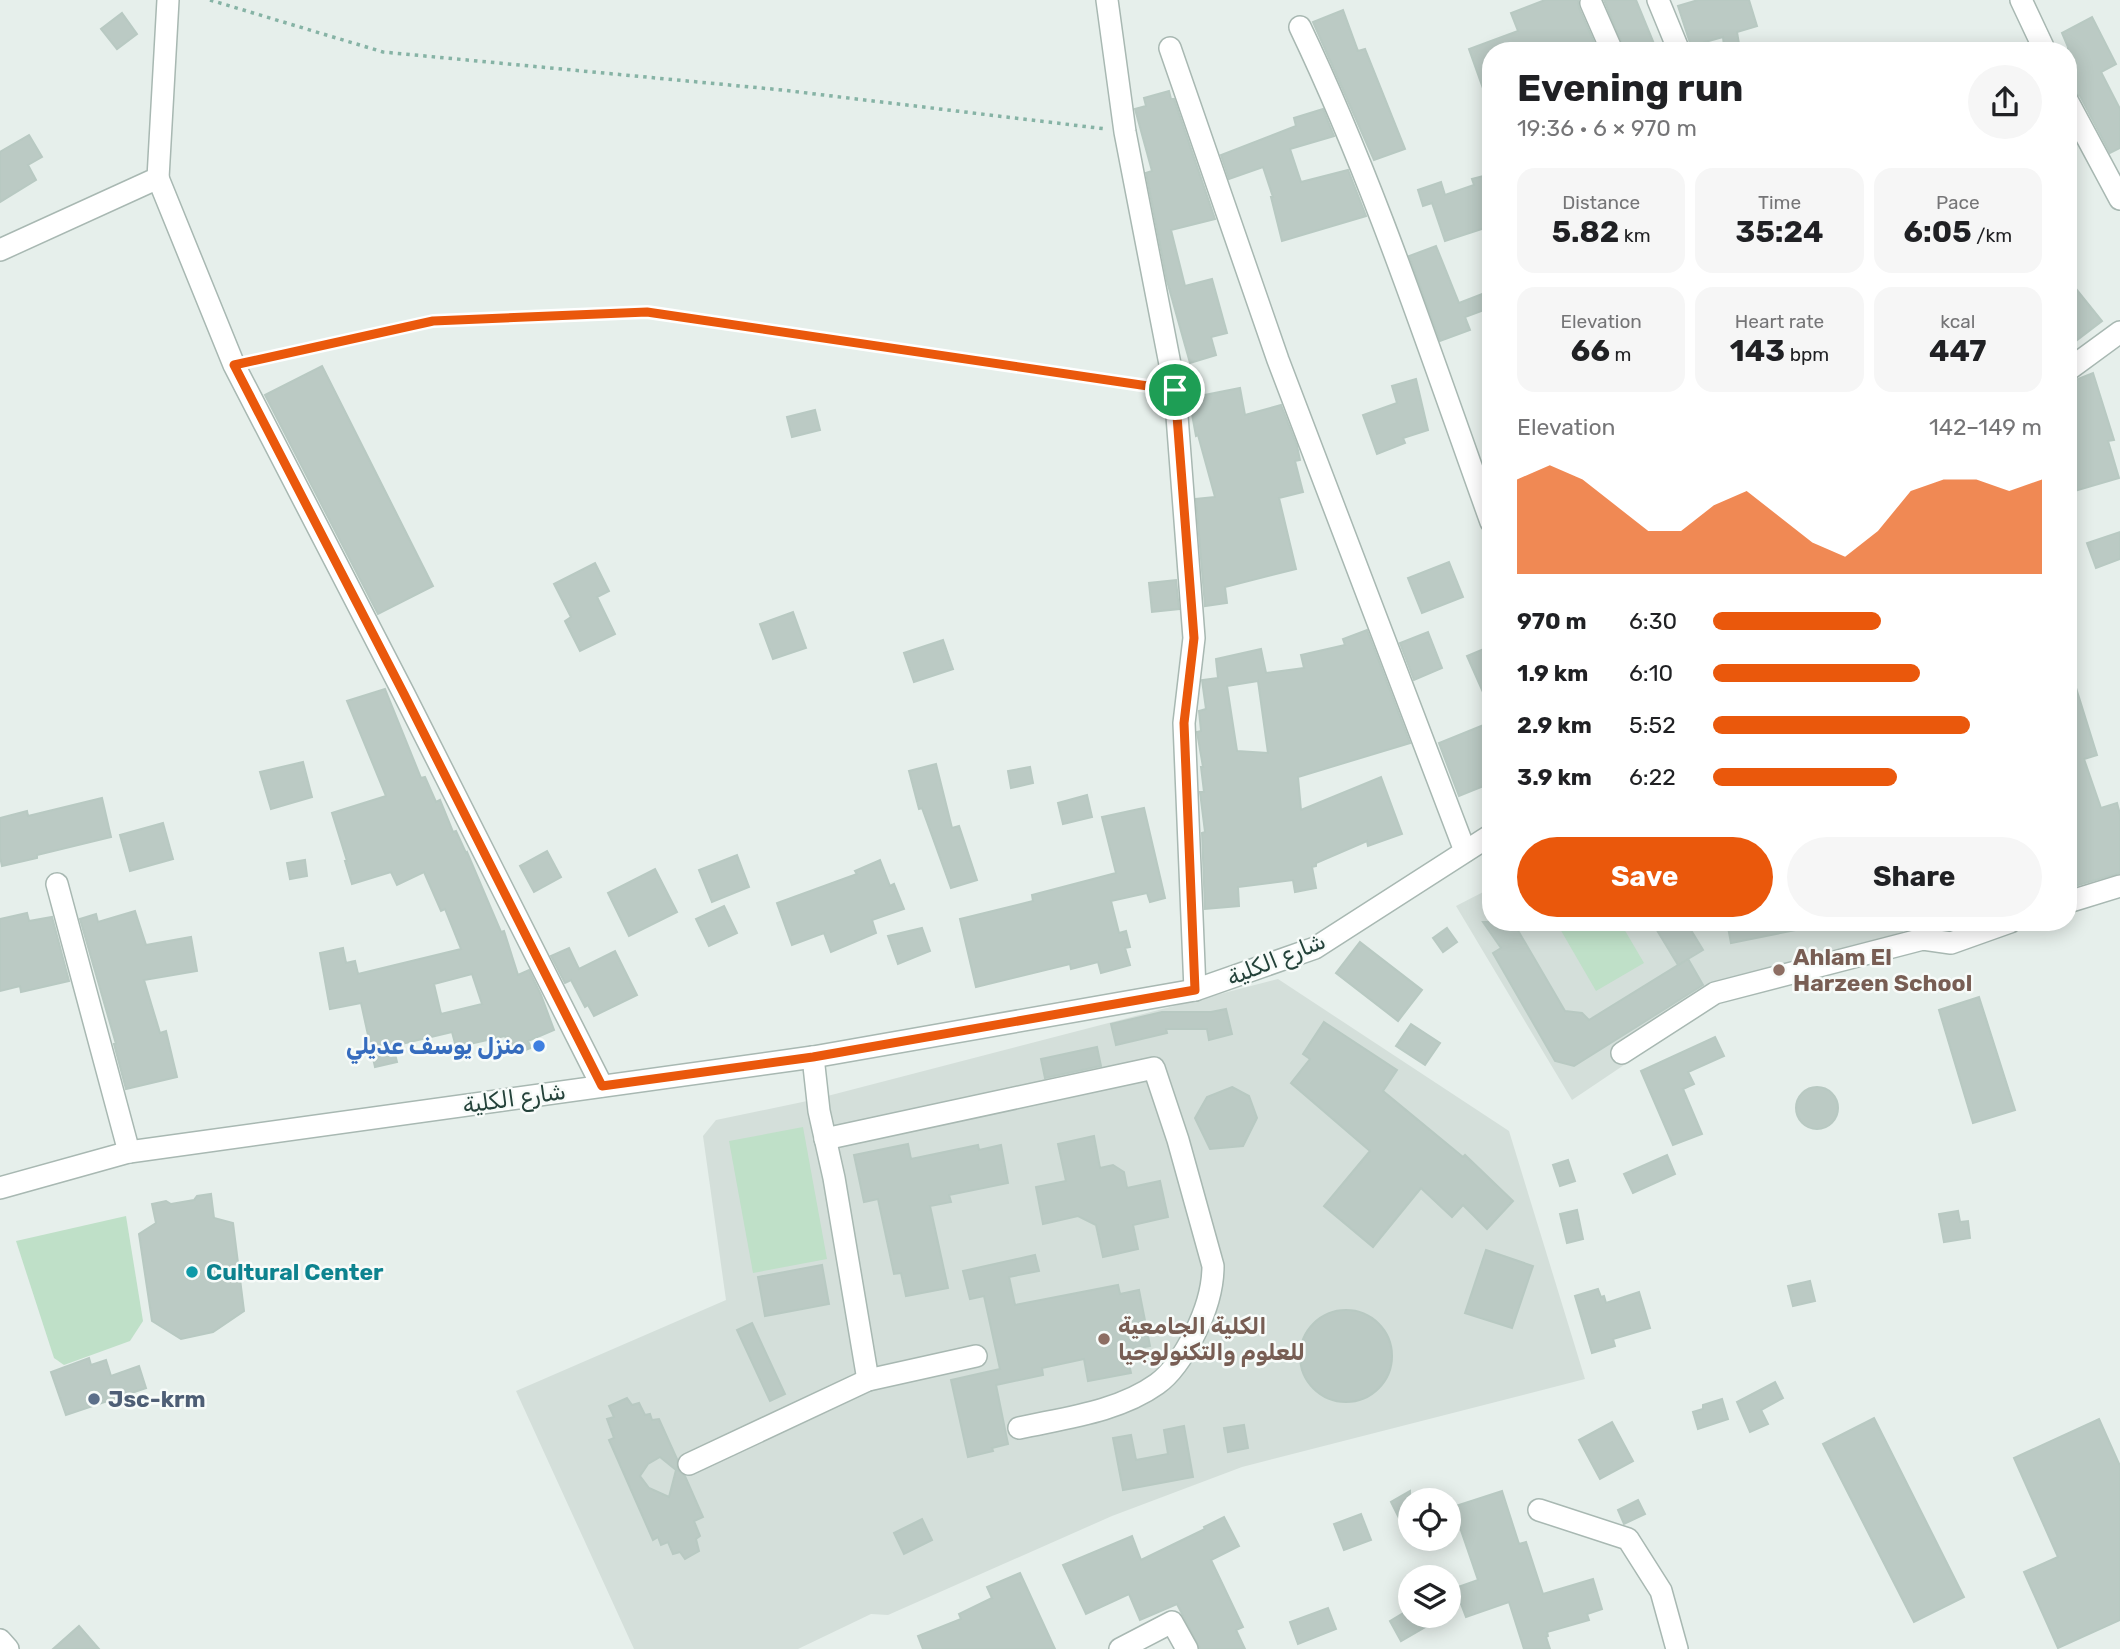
<!DOCTYPE html>
<meta charset="utf-8">
<style>
:root{--surface:#fff;--page:#f6f6f6;--text:#202124;--muted:#757577;--accent:#ea580c}
body{margin:0;font-family:Rubik,Vazirmatn,sans-serif;background:var(--page);color:var(--text);height:100vh;display:flex;flex-direction:column;font-size:26px;white-space:nowrap}
*{box-sizing:border-box;margin:0}
p{font-size:23px;color:var(--muted)}
.icon{flex:none;width:38px;height:38px;fill:none;stroke:currentColor;stroke-width:2;stroke-linecap:round;stroke-linejoin:round}
.map{position:relative;flex:1;overflow:hidden}
.side{position:absolute;left:1482px;top:42px;width:595px;height:889px;display:flex;flex-direction:column;background:var(--surface);border-radius:28px;box-shadow:0 4px 18px #0003}
.side>*{flex:none}
.buttons{position:absolute;left:1398px;top:1488px;display:grid;gap:14px}
.buttons a{display:grid;place-items:center;width:63px;height:63px;border-radius:50%;background:var(--surface);box-shadow:0 4px 18px #0003;font-size:35px}
.pin{position:absolute;display:grid;place-items:center;width:60px;height:60px;color:#fff;margin:-30px;border:4px solid #fff;border-radius:50%;box-shadow:0 2px 7px #0007}
.round{display:grid;place-items:center;flex:none;width:74px;height:74px;border-radius:37px;background:var(--page)}
.summary{display:flex;align-items:center;justify-content:space-between;height:119px;padding:0 35px}
h1{font-size:38px;font-weight:700;line-height:52px}
.figures{display:grid;grid-template-columns:repeat(3,1fr);gap:10px;height:119px;padding:7px 35px}
.figures div{display:grid;align-content:center;border-radius:18px;background:var(--page);text-align:center}
.figures b{font-size:30px;font-weight:700}
.figures small{font-size:19px;font-weight:400}
.figures p{font-size:19px}
.chart{height:196px;padding:14px 35px}
.chart p{display:flex;justify-content:space-between}
.chart svg{width:100%;height:126px;margin-top:7px;fill:var(--accent);opacity:.7}
.action{display:flex;gap:14px;margin-top:auto;padding:14px 35px}
.action a{flex:1;height:80px;border-radius:42px;background:var(--accent);color:#fff;font-size:28px;font-weight:700;line-height:80px;text-align:center}
.action a+a{background:var(--page);color:var(--text)}
ul{padding:0 35px;list-style:none;font-size:23px}
li{display:grid;grid-template-columns:112px 84px 1fr;align-items:center;height:52px}
li i{height:18px;border-radius:9px;background:var(--accent)}
.map>svg:first-child{display:block}
.built{fill:#d4dfda}
.green{fill:#bfe0c8}
.building{fill:#bbcac4;stroke:#b8c9c2;stroke-width:2;fill-rule:evenodd}
.lines{fill:none;stroke-linecap:round;stroke-linejoin:round}
.minor-casing{stroke:#a8b8b2;stroke-width:24}
.path{stroke:#86b3a5;stroke-width:3.5;stroke-dasharray:3.5 5;stroke-linecap:butt}
.minor{stroke:#fff;stroke-width:21}
.route-casing{stroke:#fff;stroke-width:14}
.route{stroke:#ea580c;stroke-width:9}
.education-dot{fill:#8d6e63;stroke:#f7fbf9;stroke-width:2.5}
.shop-dot{fill:#3f7fe0;stroke:#f7fbf9;stroke-width:2.5}
.culture-dot{fill:#0f9aa8;stroke:#f7fbf9;stroke-width:2.5}
.service-dot{fill:#5c6f8a;stroke:#f7fbf9;stroke-width:2.5}
.labels{text-anchor:middle;dominant-baseline:central;stroke-width:5;stroke-linejoin:round;paint-order:stroke}
.education-label{font-size:23px;font-weight:bold;fill:#785e54;stroke:#f7fbf9;text-anchor:start}
.street-label{font-size:23px;fill:#24423a;stroke:#f7fbf9}
.shop-label{font-size:23px;font-weight:bold;fill:#366cbe;stroke:#f7fbf9;text-anchor:end}
.culture-label{font-size:23px;font-weight:bold;fill:#0d838f;stroke:#f7fbf9;text-anchor:start}
.service-label{font-size:23px;font-weight:bold;fill:#4e5e75;stroke:#f7fbf9;text-anchor:start}
</style>
<div class="map">
<svg width="2120" height="1649" viewBox="0 0 2120 1649">
<rect width="100%" height="100%" fill="#e6efeb"/>
<g class="built">
<path d="M1491 888V922H1901L1907 951 1734 991 1572 1100 1456 906Z"/>
<path d="M1278 979 1509 1131 1585 1379 1242 1467 1112 1516 888 1615 871 1614 798 1649H634L516 1391 726 1300 703 1136 716 1120 812 1100Z"/>
</g>
<g class="green">
<path d="M1556 922H1620L1644 963 1596 991Z"/>
<path d="M803 1127 827 1259 753 1273 729 1141Z"/>
<path d="M126 1216 143 1321 130 1341 64 1365 54 1358 16 1241Z"/>
</g>
<g class="building">
<path d="M1545 0H1578L1579 8 1598 51H1491V104L1489 105 1469 49 1518 31 1511 13Z"/>
<path d="M1604 0H1636L1657 51H1625Z"/>
<path d="M1698 0H1749L1757 26 1737 32 1739 44 1724 47 1723 37 1691 46 1678 6Z"/>
<path d="M1343 10 1358 51 1365 49 1405 149 1374 160 1313 22Z"/>
<path d="M122 13 137 34 117 49 101 29Z"/>
<path d="M2092 17 2116 64 2101 72 2120 109V148L2110 153 2080 96 2068 89V47L2062 33Z"/>
<path d="M1169 91 1171 99H1174L1215 219 1171 230 1185 286 1212 279 1227 333 1211 337 1216 355 1190 363 1167 281 1146 173 1152 171 1135 109 1146 106 1144 98Z"/>
<path d="M1323 109 1334 136 1290 149 1301 182 1348 170 1366 216 1282 241 1271 197H1273L1263 167 1229 179 1221 155 1296 126 1294 118Z"/>
<path d="M29 135 42 157 28 165 36 180 0 202V152Z"/>
<path d="M1491 174V226L1445 241 1432 203 1423 206 1418 190 1441 182 1445 195 1474 185 1472 179Z"/>
<path d="M1436 246 1459 303 1482 294 1487 309 1465 317 1470 330 1440 341 1409 256Z"/>
<path d="M2068 279 2102 321 2068 347Z"/>
<path d="M322 366 433 586 378 614 265 395Z"/>
<path d="M2093 373 2114 440 2108 441 2119 478 2068 493V383Z"/>
<path d="M1416 379 1428 430 1403 438 1405 443 1377 454 1363 415 1397 403 1392 386Z"/>
<path d="M1240 388 1245 415 1281 405 1297 446 1300 460 1295 461 1303 492 1279 498 1296 569 1225 587 1227 603 1205 606 1196 499 1215 497 1198 435 1196 436 1189 398Z"/>
<path d="M815 410 820 430 792 437 787 417Z"/>
<path d="M2120 532V559L2096 568 2087 543Z"/>
<path d="M1449 562 1463 597 1422 613 1408 578Z"/>
<path d="M595 563 609 591 597 597 615 634 580 651 565 621 571 617 554 584Z"/>
<path d="M1176 580 1179 609 1152 612 1149 583Z"/>
<path d="M793 612 806 648 773 659 760 624Z"/>
<path d="M1367 630 1410 743 1298 777 1301 810 1381 777 1402 834 1368 846 1367 841 1316 863V866L1312 867 1316 888 1295 892 1293 880 1238 887 1239 906 1205 909 1202 833 1205 832 1200 792H1204L1201 767H1203L1197 732 1201 731 1199 711 1206 709 1202 680 1218 678 1216 659 1261 649 1266 673 1304 668 1301 655 1345 645 1343 639ZM1258 681 1268 753 1237 751 1227 686Z"/>
<path d="M1428 632 1442 668 1414 680 1400 643Z"/>
<path d="M943 640 953 669 914 682 904 653Z"/>
<path d="M1491 646V708H1490L1467 656Z"/>
<path d="M2072 675 2097 755 2084 759 2101 808 2117 803 2120 814V873L2068 888V676Z"/>
<path d="M385 689 421 778 425 777 436 802 440 800 453 832 456 831 466 853 467 852 501 932 504 931 518 975 529 970 541 995 554 1030 528 1041 531 1048 512 1055 505 1036 456 1047 452 1032 393 1046 397 1062 375 1067 361 1003 330 1009 320 953 343 948 346 963 355 961 358 974 461 949 445 909 441 911 424 872 397 885 391 872 352 884 345 861H347L332 813 386 796 347 701ZM472 974 482 1004 441 1014 434 984Z"/>
<path d="M1491 722V783L1459 796 1439 743Z"/>
<path d="M303 762 312 797 271 809 260 772Z"/>
<path d="M936 764 952 828 959 826 977 880 951 888 922 808 919 809 909 771Z"/>
<path d="M1030 767 1033 783 1011 788 1008 771Z"/>
<path d="M1087 795 1092 817 1063 824 1058 803Z"/>
<path d="M102 798 111 837 37 855V858L2 866 0 857V818L27 811 28 816Z"/>
<path d="M1144 808 1165 898 1150 902 1147 893 1111 901 1119 933 1126 931 1130 947 1125 948 1130 965 1101 973 1098 962 1071 969 1070 964 976 987 960 919 1033 901 1032 895 1116 873 1102 817Z"/>
<path d="M163 823 173 859 130 871 120 835Z"/>
<path d="M547 851 561 877 534 892 520 866Z"/>
<path d="M737 855 749 887 712 902 699 870Z"/>
<path d="M305 860 307 876 290 879 287 863Z"/>
<path d="M880 860 890 886 894 884 904 909 872 920 876 933 831 952 824 933 792 945 777 903 857 874 855 871Z"/>
<path d="M655 869 677 912 629 936 608 893Z"/>
<path d="M724 906 737 933 709 946 696 919Z"/>
<path d="M135 911 146 945 191 937 197 971 144 980 160 1033 166 1031 177 1077 126 1089 114 1044H116L80 919 96 914 98 922Z"/>
<path d="M27 913 29 921 52 917 69 981 21 992 20 986 0 991V919Z"/>
<path d="M1483 922H1513L1565 1011 1582 1013 1589 1020 1688 959 1703 985 1574 1066 1555 1061 1493 953 1501 948Z"/>
<path d="M1652 922H1686L1703 950 1678 965Z"/>
<path d="M1727 922H1795L1796 930 1731 943Z"/>
<path d="M922 928 930 951 898 964 888 936Z"/>
<path d="M1447 928 1457 942 1443 952 1433 938Z"/>
<path d="M1360 942 1422 990 1398 1021 1336 973Z"/>
<path d="M569 948 579 969 615 951 637 995 594 1016 588 1005 585 1007 571 980 565 983 551 956Z"/>
<path d="M1979 997 2015 1110 1973 1123 1939 1010Z"/>
<path d="M1226 1009 1232 1034 1209 1040 1207 1029H1166L1167 1033 1116 1045 1111 1024 1162 1012H1211Z"/>
<path d="M1324 1022 1397 1070 1383 1091 1463 1157 1465 1155 1513 1201 1487 1229 1463 1205 1452 1217 1421 1188 1373 1247 1324 1206 1370 1151 1291 1083 1310 1059 1303 1054Z"/>
<path d="M1411 1024 1440 1043 1425 1065 1396 1046Z"/>
<path d="M1715 1037 1724 1056 1688 1072 1694 1084 1683 1089 1702 1134 1673 1145 1641 1071Z"/>
<path d="M1097 1047 1101 1066 1045 1078 1041 1059Z"/>
<path d="M1232 1087 1249 1096 1257 1118 1243 1146 1210 1149 1195 1118 1207 1097Z"/>
<circle cx="1817" cy="1108" r="21"/>
<path d="M1094 1136 1100 1168 1113 1165 1124 1172 1127 1188 1160 1181 1168 1217 1133 1225 1138 1249 1103 1257 1096 1225 1078 1216 1043 1224 1036 1187 1066 1181 1058 1144Z"/>
<path d="M908 1144 911 1159 978 1145 979 1150 1001 1145 1008 1183 949 1195 951 1202 930 1206 948 1288 906 1296 901 1273 894 1274 878 1199 864 1202 854 1155Z"/>
<path d="M1667 1155 1675 1174 1633 1193 1624 1174Z"/>
<path d="M1568 1160 1575 1181 1560 1186 1553 1165Z"/>
<path d="M211 1194 214 1218 233 1223 244 1311 213 1332 181 1339 152 1321 139 1234 156 1223 152 1204 166 1201 171 1204 194 1200 197 1196Z"/>
<path d="M1577 1210 1583 1239 1567 1243 1560 1214Z"/>
<path d="M1958 1211 1960 1222 1968 1221 1970 1238 1944 1242 1939 1214Z"/>
<path d="M1486 1250 1533 1266 1512 1328 1465 1313Z"/>
<path d="M1035 1255 1039 1271 1009 1277 1015 1305 1118 1285 1120 1294 1139 1290 1150 1346 1126 1351 1131 1373 1088 1381 1084 1359 1042 1368 1043 1375 996 1385 1008 1444 992 1448 993 1451 968 1457 951 1380 1000 1369 984 1296 970 1299 963 1271Z"/>
<path d="M822 1265 829 1304 765 1316 758 1277Z"/>
<path d="M1810 1281 1815 1301 1793 1306 1788 1286Z"/>
<path d="M1598 1289 1601 1297 1604 1296 1606 1303 1639 1292 1650 1328 1613 1339 1615 1346 1592 1353 1575 1296Z"/>
<circle cx="1346" cy="1356" r="46"/>
<path d="M752 1323 785 1394 770 1401 737 1330Z"/>
<path d="M89 1358 91 1365 106 1360 111 1376 139 1366 146 1388 66 1415 51 1372Z"/>
<path d="M1775 1382 1783 1398 1761 1410 1768 1424 1750 1432 1737 1402Z"/>
<path d="M627 1398 632 1405 639 1403 645 1415 650 1414 652 1420 659 1419 677 1459V1469L685 1476 703 1517 694 1521 700 1536 696 1539 699 1551 685 1559 680 1552 673 1554 668 1542 661 1545 658 1537 653 1540 609 1440 614 1438 607 1419 614 1417 609 1406ZM660 1457 676 1470 669 1497 649 1488 640 1476 648 1464Z"/>
<path d="M1722 1399 1728 1419 1698 1429 1693 1412 1703 1409V1405Z"/>
<path d="M1874 1418 1964 1597 1914 1622 1823 1444Z"/>
<path d="M2099 1419 2120 1466V1620L2058 1648 2024 1572 2058 1557 2014 1458Z"/>
<path d="M1612 1422 1633 1461 1600 1479 1579 1440Z"/>
<path d="M1244 1425 1248 1448 1228 1452 1224 1428Z"/>
<path d="M1184 1426 1193 1477 1123 1490 1113 1438 1131 1435 1136 1460 1168 1454 1164 1430Z"/>
<path d="M1410 1491V1540L1391 1502Z"/>
<path d="M1502 1491 1519 1544 1526 1542 1543 1594 1593 1579 1602 1609 1587 1614 1589 1620 1547 1632 1548 1636 1546 1637 1550 1649H1524L1509 1602 1466 1617 1455 1588 1478 1580 1453 1507Z"/>
<path d="M1638 1500 1645 1514 1624 1524 1618 1510Z"/>
<path d="M1361 1514 1371 1540 1344 1550 1334 1524Z"/>
<path d="M1224 1517 1239 1546 1211 1560 1243 1627 1236 1630 1245 1649H1200L1177 1604 1140 1620 1129 1594 1086 1614 1063 1565 1132 1536 1141 1560 1205 1529 1204 1527Z"/>
<path d="M922 1519 932 1540 904 1554 894 1533Z"/>
<path d="M1020 1573 1055 1649H923L918 1636 961 1619 959 1614 992 1598 987 1587Z"/>
<path d="M1328 1608 1336 1629 1298 1644 1290 1622Z"/>
<path d="M1410 1609V1615H1446L1401 1641 1390 1621Z"/>
<path d="M79 1626 99 1649H53Z"/>
</g>
<g class="lines">
<defs>
<g id="minor">
<path d="M1107 0 1125 132 1175 390 1194 638 1184 723 1195 990"/>
<path d="M1658 0 1679 51"/>
<path d="M2021 0 2045 51"/>
<path d="M1591 3 1612 51"/>
<path d="M1300 27C1376 186 1431 356 1491 522"/>
<path d="M1170 48 1278 360 1465 851"/>
<path d="M2068 102 2120 199"/>
<path d="M158 178 234 365 404 694 602 1086"/>
<path d="M0 250 158 178 168 0"/>
<path d="M2068 370 2120 332"/>
<path d="M57 884 129 1152"/>
<path d="M2068 902 2120 886"/>
<path d="M1622 1053 1715 993 1923 939 1951 943 2010 922"/>
<path d="M813 1057 819 1111 834 1178 868 1380"/>
<path d="M825 1139 1154 1068 1178 1140 1213 1266C1213 1290 1206 1311 1195 1333 1186 1351 1174 1372 1157 1384 1118 1412 1064 1418 1019 1428"/>
<path d="M0 1188 129 1152 813 1057 1195 990 1315 948 1491 835"/>
<path d="M689 1464 868 1380 976 1356"/>
<path d="M1539 1510 1628 1539 1661 1591 1677 1649"/>
<path d="M0 1640 8 1649"/>
<path d="M1120 1649 1172 1622 1187 1649"/>
</g>
</defs>
<use href="#minor" class="minor-casing"/>
<g class="path">
<path d="M210 0 383 52 782 90 1106 129"/>
<path d="M253 361 433 321 647 312 1156 387"/>
</g>
<use href="#minor" class="minor"/>
</g>
<g class="lines">
<defs>
<path id="route" d="M647 312 1175 390 1194 638 1184 723 1195 990 813 1057 602 1086 404 694 234 365 433 321Z"/>
</defs>
<use href="#route" class="route-casing"/>
<use href="#route" class="route"/>
</g>
<g class="education-dot">
<circle cx="1779" cy="970" r="7"/>
<circle cx="1104" cy="1339" r="7"/>
</g>
<circle class="shop-dot" cx="539" cy="1046" r="7"/>
<circle class="culture-dot" cx="192" cy="1272" r="7"/>
<circle class="service-dot" cx="94" cy="1399" r="7"/>
<g class="labels">
<g class="education-label">
<text x="1793" y="957">Ahlam El<tspan x="1793" dy="26">Harzeen School</tspan></text>
<text x="1118" y="1326">الكلية الجامعية<tspan x="1118" dy="26">للعلوم والتكنولوجيا</tspan></text>
</g>
<g class="street-label">
<text transform="translate(1276 959) rotate(-22)">شارع الكلية</text>
<text transform="translate(514 1098) rotate(-8)">شارع الكلية</text>
</g>
<g class="shop-label">
<text x="525" y="1046">منزل يوسف عديلي</text>
</g>
<g class="culture-label">
<text x="206" y="1272">Cultural Center</text>
</g>
<g class="service-label">
<text x="108" y="1399">Jsc-krm</text>
</g>
</g>
</svg>
<div class="buttons">
<a><svg class="icon" aria-label="locate" viewBox="0 0 24 24"><circle cx="12" cy="12" r="6"/><path d="M12 2v4M12 18v4M2 12h4M18 12h4"/></svg></a>
<a><svg class="icon" aria-label="layers" viewBox="0 0 24 24"><path d="M12 4l9 5-9 5-9-5zM3 14l9 5 9-5"/></svg></a>
</div>
<div class="pin" style="left:1175px;top:390px;background:#1e9e55"><svg class="icon" aria-label="arrive" viewBox="0 0 24 24"><path d="M6 21V4h12l-3 4 3 4H6"/></svg></div>
<section class="side">
<div class="summary"><div><h1>Evening run</h1><p>19:36 · 6 × 970 m</p></div><a class="round"><svg class="icon" aria-label="share" viewBox="0 0 24 24"><path d="M12 15V3M7 8l5-5 5 5M5 13v7h14v-7"/></svg></a></div>
<div class="figures">
<div><p>Distance</p><b>5.82<small> km</small></b></div>
<div><p>Time</p><b>35:24</b></div>
<div><p>Pace</p><b>6:05<small> /km</small></b></div>
</div>
<div class="figures">
<div><p>Elevation</p><b>66<small> m</small></b></div>
<div><p>Heart rate</p><b>143<small> bpm</small></b></div>
<div><p>kcal</p><b>447</b></div>
</div>
<div class="chart"><p><span>Elevation</span>142–149 m</p>
<svg viewBox="0 0 160 44" preserveAspectRatio="none"><path d="M0 44V11L10 6L20 11L30 20L40 29L50 29L60 20L70 15L80 24L90 33L100 38L110 29L120 15L130 11L140 11L150 15L160 11V44z"/></svg>
</div>
<ul>
<li><b>970 m</b>6:30<i style="width:51%"></i></li>
<li><b>1.9 km</b>6:10<i style="width:63%"></i></li>
<li><b>2.9 km</b>5:52<i style="width:78%"></i></li>
<li><b>3.9 km</b>6:22<i style="width:56%"></i></li>
</ul>
<div class="action"><a>Save</a><a>Share</a></div>
</section>
</div>
